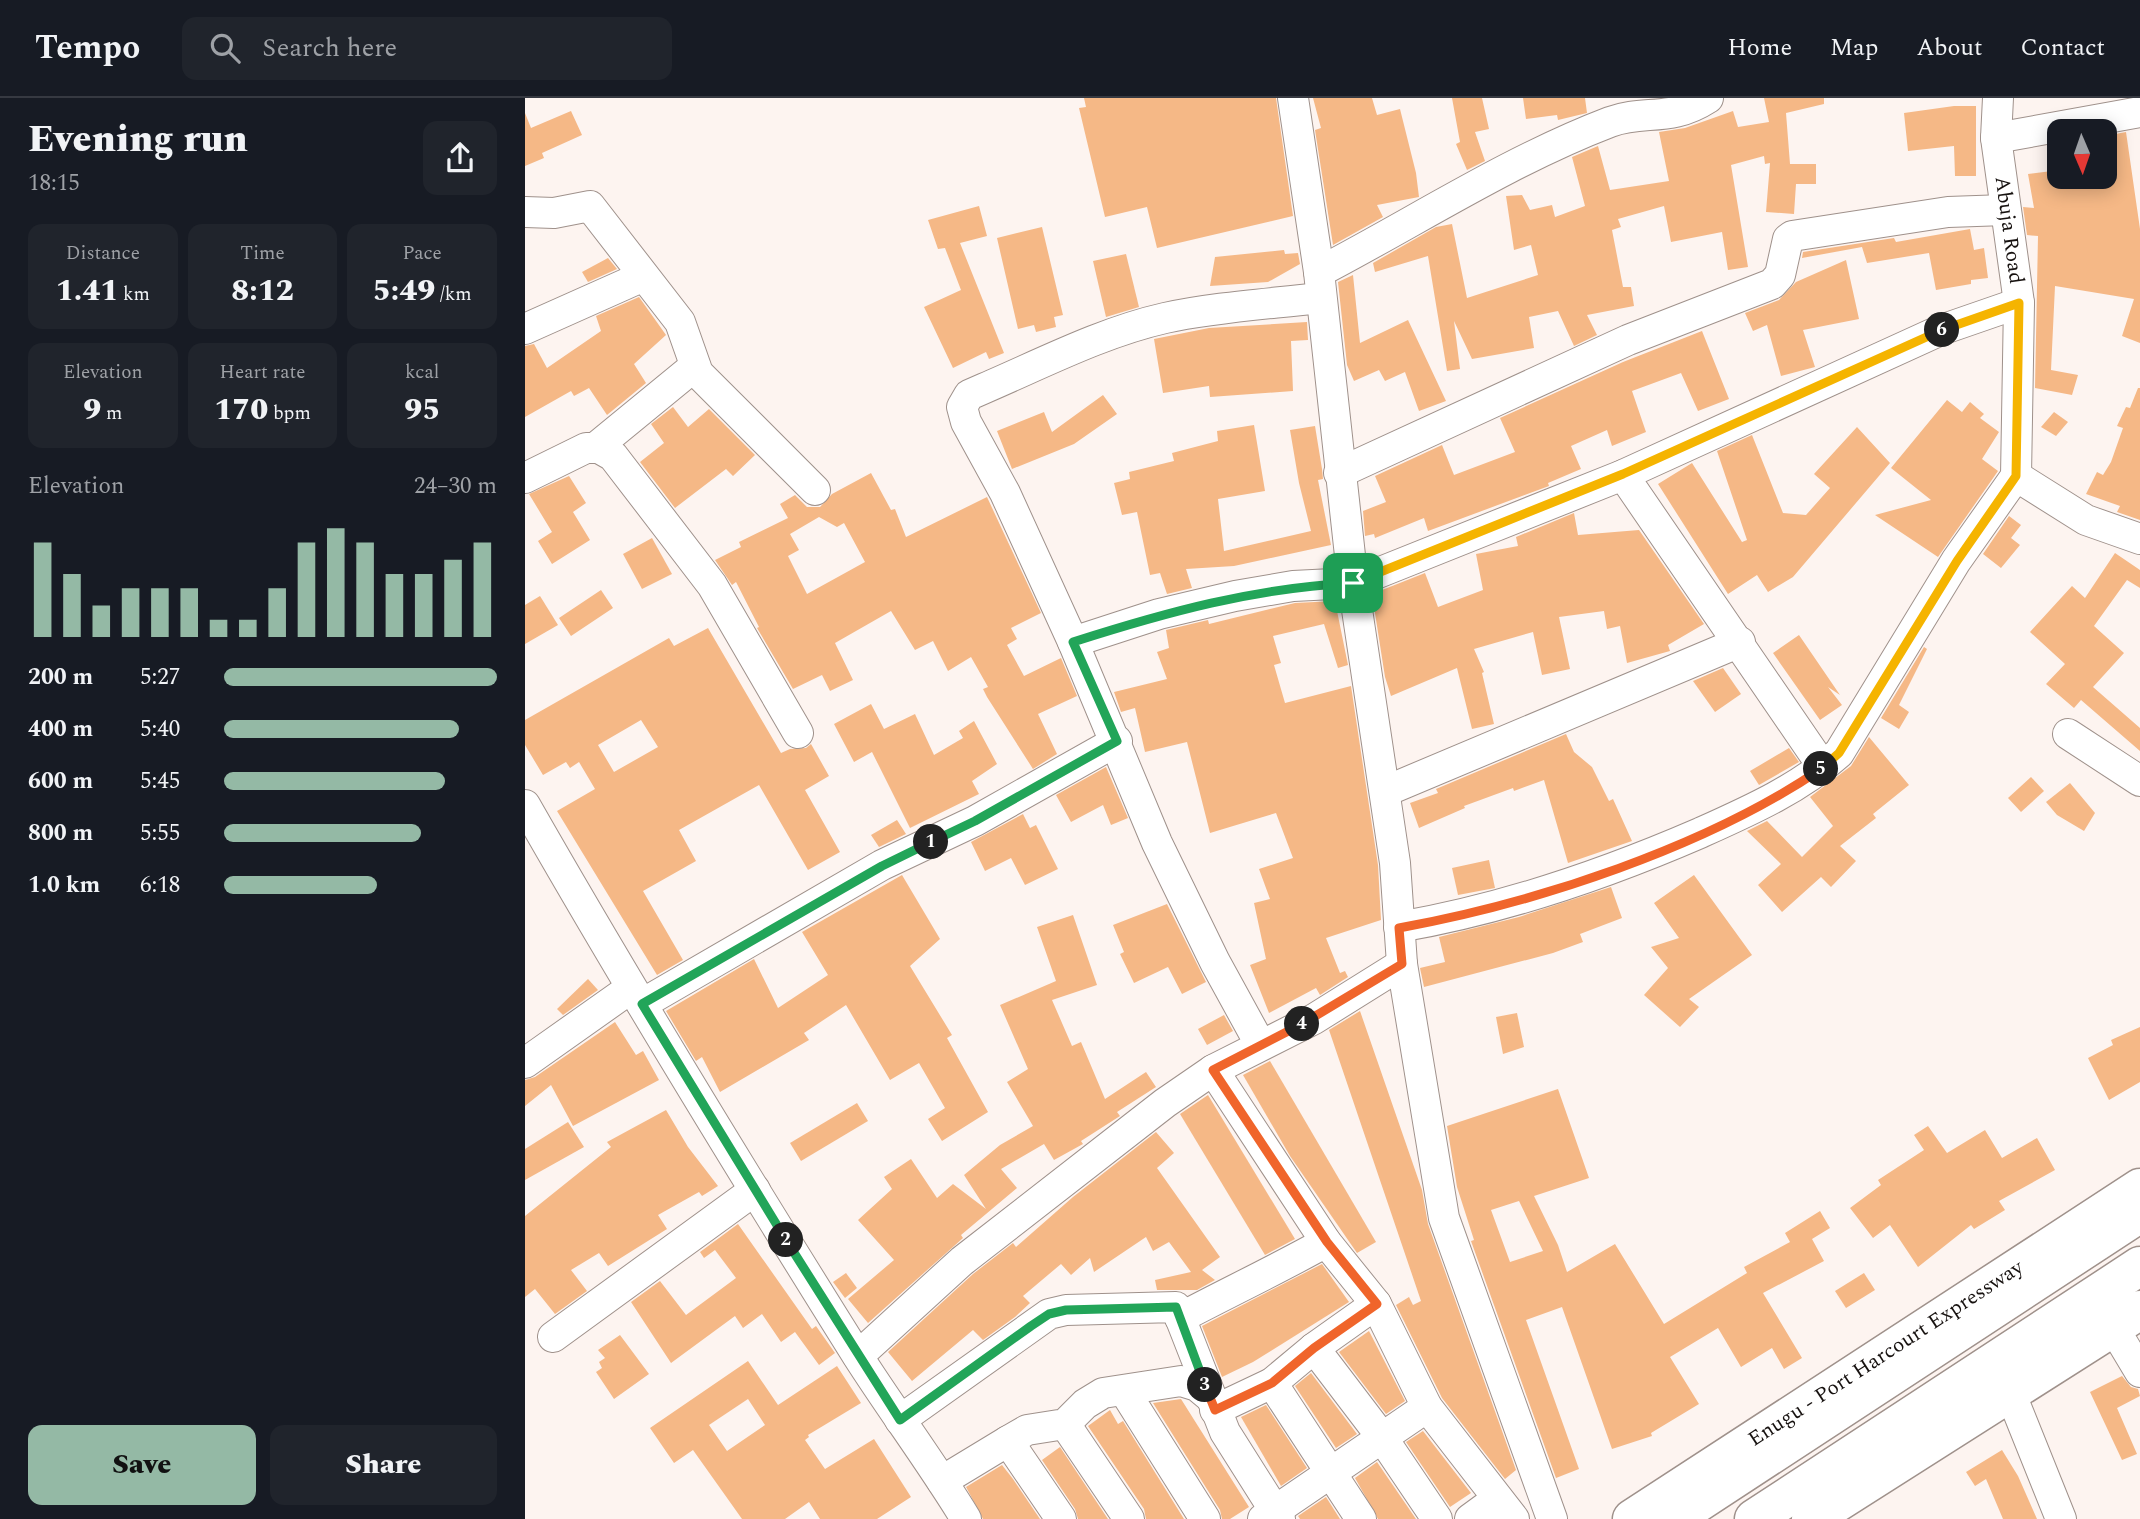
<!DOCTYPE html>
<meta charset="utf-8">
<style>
:root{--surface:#171b24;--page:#20242c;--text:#f1f3f6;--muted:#9ea1a6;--line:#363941;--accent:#94b9a5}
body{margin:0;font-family:Spectral,serif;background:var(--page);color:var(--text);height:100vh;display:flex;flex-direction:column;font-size:26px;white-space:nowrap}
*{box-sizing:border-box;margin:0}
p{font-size:23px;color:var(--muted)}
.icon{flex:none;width:38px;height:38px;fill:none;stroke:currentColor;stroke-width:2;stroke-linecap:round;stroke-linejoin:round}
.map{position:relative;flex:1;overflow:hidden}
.panel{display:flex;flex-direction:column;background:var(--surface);width:525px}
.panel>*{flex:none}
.needle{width:46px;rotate:178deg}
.controls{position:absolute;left:1522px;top:21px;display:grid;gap:14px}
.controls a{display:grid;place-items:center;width:70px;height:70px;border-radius:14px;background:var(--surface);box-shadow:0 4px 18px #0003;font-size:35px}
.pin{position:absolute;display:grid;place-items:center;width:60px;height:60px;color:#fff;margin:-30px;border-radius:14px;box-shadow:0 4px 10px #0006}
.km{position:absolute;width:35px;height:35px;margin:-18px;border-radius:50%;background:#222;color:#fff;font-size:19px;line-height:35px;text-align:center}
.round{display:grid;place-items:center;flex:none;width:74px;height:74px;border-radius:14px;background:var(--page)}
.overview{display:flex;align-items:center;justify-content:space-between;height:119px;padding:0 28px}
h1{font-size:38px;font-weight:800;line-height:52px}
.figures{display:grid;grid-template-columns:repeat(3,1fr);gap:10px;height:119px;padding:7px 28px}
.figures div{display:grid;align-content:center;border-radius:14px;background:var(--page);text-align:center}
.figures b{font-size:30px;font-weight:800}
.figures small{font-size:19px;font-weight:400}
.figures p{font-size:19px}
.chart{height:196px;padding:14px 28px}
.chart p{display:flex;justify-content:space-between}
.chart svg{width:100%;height:126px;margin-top:7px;stroke:var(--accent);stroke-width:6}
.primary-button{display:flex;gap:14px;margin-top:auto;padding:14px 28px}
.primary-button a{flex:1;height:80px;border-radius:14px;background:var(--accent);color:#111;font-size:28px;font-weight:800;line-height:80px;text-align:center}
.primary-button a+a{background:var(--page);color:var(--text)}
ul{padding:0 28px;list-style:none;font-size:23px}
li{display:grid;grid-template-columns:112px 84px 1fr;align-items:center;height:52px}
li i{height:18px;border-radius:9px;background:var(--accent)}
header{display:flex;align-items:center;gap:42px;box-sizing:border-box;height:98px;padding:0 35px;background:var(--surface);border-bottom:2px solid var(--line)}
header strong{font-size:33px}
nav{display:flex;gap:38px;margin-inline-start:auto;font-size:24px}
.search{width:490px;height:63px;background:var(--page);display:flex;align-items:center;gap:18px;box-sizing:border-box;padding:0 24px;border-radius:14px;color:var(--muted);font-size:26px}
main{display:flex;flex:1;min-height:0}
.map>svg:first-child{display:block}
.building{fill:#f5b886;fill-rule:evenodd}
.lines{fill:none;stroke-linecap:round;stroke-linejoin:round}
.minor-casing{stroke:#9f918b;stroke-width:32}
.major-casing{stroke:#9f918b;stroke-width:41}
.highway-casing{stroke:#9f918b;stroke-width:41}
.minor{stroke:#fff;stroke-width:30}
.major{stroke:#fff;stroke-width:38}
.highway{stroke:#fff;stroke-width:38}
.split-1-casing{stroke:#fff;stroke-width:14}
.split-2-casing{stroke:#fff;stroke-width:14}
.split-3-casing{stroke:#fff;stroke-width:14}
.split-4-casing{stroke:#fff;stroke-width:14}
.split-5-casing{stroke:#fff;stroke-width:14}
.split-6-casing{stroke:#fff;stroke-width:14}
.split-7-casing{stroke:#fff;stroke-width:14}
.split-1{stroke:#22a559;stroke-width:9}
.split-2{stroke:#22a559;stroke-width:9}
.split-3{stroke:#22a559;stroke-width:9}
.split-4{stroke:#f0652b;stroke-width:9}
.split-5{stroke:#f0652b;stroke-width:9}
.split-6{stroke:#f5b400;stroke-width:9}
.split-7{stroke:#f5b400;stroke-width:9}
.labels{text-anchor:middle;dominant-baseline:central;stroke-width:7;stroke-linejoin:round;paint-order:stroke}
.street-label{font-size:21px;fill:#171210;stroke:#fdf4f0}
</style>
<header>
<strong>Tempo</strong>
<div class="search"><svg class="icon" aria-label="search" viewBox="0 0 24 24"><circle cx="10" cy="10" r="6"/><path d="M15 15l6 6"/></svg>Search here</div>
<nav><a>Home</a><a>Map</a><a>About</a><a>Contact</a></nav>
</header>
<main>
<section class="panel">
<div class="overview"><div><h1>Evening run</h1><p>18:15</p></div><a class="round"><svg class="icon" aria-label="share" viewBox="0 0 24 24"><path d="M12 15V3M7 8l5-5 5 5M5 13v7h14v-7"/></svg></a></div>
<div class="figures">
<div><p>Distance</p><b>1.41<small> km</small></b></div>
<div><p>Time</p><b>8:12</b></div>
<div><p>Pace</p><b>5:49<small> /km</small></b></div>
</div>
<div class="figures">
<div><p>Elevation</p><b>9<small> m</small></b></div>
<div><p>Heart rate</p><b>170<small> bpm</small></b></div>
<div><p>kcal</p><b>95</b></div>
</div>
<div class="chart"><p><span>Elevation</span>24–30 m</p>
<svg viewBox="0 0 160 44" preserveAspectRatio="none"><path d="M5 44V11M15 44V22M25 44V33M35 44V27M45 44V27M55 44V27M65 44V38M75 44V38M85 44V27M95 44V11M105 44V6M115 44V11M125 44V22M135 44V22M145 44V17M155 44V11"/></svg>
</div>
<ul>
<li><b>200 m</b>5:27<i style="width:100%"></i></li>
<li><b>400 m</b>5:40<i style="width:86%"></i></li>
<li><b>600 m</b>5:45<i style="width:81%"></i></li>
<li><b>800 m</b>5:55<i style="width:72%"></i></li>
<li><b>1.0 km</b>6:18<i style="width:56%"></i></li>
</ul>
<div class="primary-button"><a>Save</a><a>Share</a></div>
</section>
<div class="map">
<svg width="1615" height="1421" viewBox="0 0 1615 1421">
<rect width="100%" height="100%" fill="#fdf4f0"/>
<g class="building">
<path d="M559 0H751L768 118 632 150 622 109 580 119 554 10 561 9Z"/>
<path d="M788 0H847L852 17 875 11 891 75 894 99 852 107 858 119 808 147 790 32 796 30Z"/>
<path d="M927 0H957L964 31 950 34 960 63 942 72 931 46 935 44Z"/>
<path d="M998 0H1060L1062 15 1033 22 1032 17 1001 21Z"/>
<path d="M1239 0H1299V6L1261 15 1265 66H1291V86H1271L1269 116 1241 114 1245 65 1240 66 1239 58 1206 67 1223 169 1203 172 1197 134 1146 144 1139 108 1093 121 1096 129 1087 132 1098 189H1106L1109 208 1062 217 1072 237 1049 248 1033 213 1004 219 1009 250 947 261 929 223 935 271 922 273 903 158 850 174 848 165 911 129 927 126 942 200 1013 177 1006 147 989 152 981 98 997 97 1005 112 1027 107 1030 119 1060 108 1047 59 1073 48 1085 92 1144 83 1134 34 1160 30 1208 13 1213 29 1244 24Z"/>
<path d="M1429 8H1451V78H1430L1429 48 1383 53 1379 15Z"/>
<path d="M46 13 57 37 17 55 19 60 0 68V15L6 30Z"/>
<path d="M1601 34 1615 131V245L1597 238 1609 201 1530 188 1526 272 1553 277 1547 297 1510 290 1513 138 1502 137 1498 109 1509 110 1503 76 1535 72V79H1580V38Z"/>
<path d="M454 108 462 138 435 145 479 255 464 261 461 254 428 270 399 209 436 192 420 150 413 151 403 122Z"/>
<path d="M517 129 538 217 529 219 531 229 511 234 509 227 493 231 472 140Z"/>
<path d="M1445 131 1449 152 1459 150 1463 180 1446 182V186L1411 192 1404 155 1342 165 1337 149 1277 160 1278 154 1369 140 1371 144Z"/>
<path d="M759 152 760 156 773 155 775 166 743 184 685 188 690 159Z"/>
<path d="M601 156 614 209 581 219 568 163Z"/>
<path d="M83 160 92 171 63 184 57 174Z"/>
<path d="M1321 162 1334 221 1278 232 1290 269 1256 278 1242 227 1228 233 1220 215 1254 202 1271 184Z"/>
<path d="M828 177 835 245 883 222 921 303 894 313 880 274 860 283 854 272 829 283 822 267 813 184Z"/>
<path d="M114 199 141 237 109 266 121 285 82 317 64 290 49 298 46 293 0 319V248L9 246 22 270 76 233 71 218Z"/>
<path d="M782 224 783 242 766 243 768 293 685 299 684 288 638 295 629 241 684 230Z"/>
<path d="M1177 233 1204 301 1173 313 1156 275 1107 293 1121 334 1087 348 1082 332 1046 348 1056 371 1023 385 1024 388 903 433 899 420 850 440 849 436 840 438 838 413 861 404 850 378 917 347 929 377 990 354 975 320 1098 264Z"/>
<path d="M1613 290H1615V422L1592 414 1595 408 1561 396 1572 374 1578 377 1586 364 1598 330 1592 328 1601 309 1605 310Z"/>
<path d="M578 297 592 316 549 346 487 371 472 333 519 314 527 334Z"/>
<path d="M1422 302 1437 314 1445 304 1459 316 1455 320 1474 334 1457 361 1473 373 1413 459 1350 417 1406 402 1366 370Z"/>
<path d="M148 309 163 329 184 311 230 357 208 378 201 371 150 410 115 364 139 345 126 326Z"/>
<path d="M1529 314 1543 324 1531 338 1516 329Z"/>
<path d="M729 327 740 393 693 401 699 453 786 433 774 385 765 332 790 328 797 371 798 381 793 382 806 447 709 468 661 471 667 490 642 496 635 475 625 477 612 414 597 417 589 385 605 381 604 374 649 363 647 355 693 343 692 333Z"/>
<path d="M1332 329 1365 365 1268 479 1243 494 1232 477 1203 496 1133 386 1167 365 1217 444 1222 442 1192 353 1227 337 1258 415 1281 417 1305 390 1289 376Z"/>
<path d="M346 375 366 412 370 411 381 439 462 399 516 515 486 530 492 541 482 547 499 578 536 560 552 598 513 616 532 656 508 671 462 599 458 591 463 589 446 559 423 573 408 543 390 552 366 513 310 545 328 582 305 593 297 577 268 591 232 530 234 529 211 484 207 487 190 462 216 449 214 444 263 420 255 406 270 397 282 409H295L307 396ZM294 419 312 429 319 425 340 464 282 496 263 458 274 452 265 436Z"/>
<path d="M44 378 61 405 48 414 65 442 27 466 13 443 27 434 4 396Z"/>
<path d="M1049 415 1053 437 1114 432 1179 526 1143 547 1145 553 1102 565 1095 528 1082 531 1079 513 1034 519 1045 571 1017 577 1008 534 949 551 959 574 957 575 969 626 947 631 932 570 866 598 860 579 847 496 900 475 913 509 958 492 951 456 993 448 991 439Z"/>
<path d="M1484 418 1496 427 1486 440 1495 447 1476 470 1458 456Z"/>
<path d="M127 440 147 476 117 491 98 456Z"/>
<path d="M1590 455 1615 472V490L1602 482 1569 528 1599 555 1568 589 1615 630V653L1556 602 1549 610 1521 586 1540 566 1505 534 1547 488 1560 500Z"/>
<path d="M76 492 88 510 46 538 34 520Z"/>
<path d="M15 498 33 527 0 546V507Z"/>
<path d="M810 503 823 567 813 570 799 526 748 538 756 565 749 567 760 605 826 588 853 767 856 822 801 840 815 875 820 873 823 879 795 897 791 890 744 915 725 867 741 861 729 805 745 801 734 771 768 760 751 715 685 735 662 644 620 654 610 610 596 614 589 594 642 581 632 554 644 550 641 532 683 522 684 526 770 505Z"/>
<path d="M183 530 256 655 265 651 281 650 286 646 304 678 280 692 315 754 283 772 234 687 154 732 171 763 118 793 158 862 132 877 32 713 70 691 54 664 45 670 41 664 18 677 0 647V622L144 540 149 548ZM116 622 133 649 89 674 73 647Z"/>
<path d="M1274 537 1315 597 1303 589 1317 607 1295 622 1248 555Z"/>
<path d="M1399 549 1402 551 1374 607 1384 614 1374 631 1356 620Z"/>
<path d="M1198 570 1216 596 1190 614 1168 583Z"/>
<path d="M346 606 359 631 390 616 409 657 438 640 434 633 449 623 472 666 447 683 454 696 385 730 347 654 329 664 309 626Z"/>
<path d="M1041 636 1049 654 1067 669 1084 703 1088 701 1107 743 1043 765 1019 682 989 693 988 690 939 708 940 710 894 730 885 705 913 695 911 691Z"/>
<path d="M1344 639 1384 687 1348 716 1351 720 1315 748 1331 763 1306 789 1296 779 1257 814 1233 787 1256 766 1222 733 1242 723 1277 759 1308 728 1285 699 1326 668Z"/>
<path d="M1264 650 1274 664 1234 687 1225 673Z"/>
<path d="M581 669 603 720 586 727 578 707 546 724 531 697Z"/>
<path d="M1506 679 1519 693 1496 714 1483 700Z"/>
<path d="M1545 685 1570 715 1559 733 1532 717 1521 704Z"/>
<path d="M498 716 505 730 511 727 533 771 500 787 486 760 460 773 446 744Z"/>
<path d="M372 722 381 736 354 749 346 737Z"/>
<path d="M964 762 970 790 933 797 927 770Z"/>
<path d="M377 777 415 841 385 868 427 937 422 940 463 1014 417 1043 403 1021 420 1010 394 965 365 982 321 907 279 935 284 942 195 994 177 959 171 963 141 913 229 861 253 910 303 877 277 834Z"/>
<path d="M1169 777 1227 857 1164 901 1174 909 1155 929 1119 897 1143 870 1126 849 1154 840 1129 805Z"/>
<path d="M1086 789 1097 820 1055 836 1058 844 1028 855 899 889 895 870 920 864 914 839 994 819Z"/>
<path d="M642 806 681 884 657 896 643 869 609 885 595 856 599 854 588 827Z"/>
<path d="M548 817 572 887 527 902 547 948 556 944 580 1001 621 974 631 989 592 1014 595 1018 556 1043 558 1046 529 1062 519 1046 476 1071 492 1090 436 1137 438 1140 343 1225 323 1201 369 1162 333 1122 367 1091 359 1079 386 1061 412 1100 428 1086 461 1111 439 1077 475 1047 508 1028 482 984 503 971 475 907 531 883 512 829Z"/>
<path d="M63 881 73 892 38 917 32 911Z"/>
<path d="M835 913 897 1092 903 1126 991 1372 980 1381 917 1300 871 1207 884 1199 888 1207 896 1203 804 932Z"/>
<path d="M992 915 999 949 978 956 971 919Z"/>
<path d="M699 917 708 933 682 947 673 931Z"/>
<path d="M90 924 111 957 118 953 134 982 48 1028 26 987 0 1008V982L10 979Z"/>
<path d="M1615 929V984L1584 1002 1563 960 1588 947 1586 942Z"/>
<path d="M745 963 851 1144 832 1155 765 1058 718 977Z"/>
<path d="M1033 991 1064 1080 1009 1098 1033 1147 1042 1174 1090 1146 1139 1226 1222 1175 1219 1169 1265 1144 1260 1135 1295 1113 1305 1130 1287 1141 1299 1163 1238 1195 1277 1260 1259 1271 1247 1250 1216 1269 1193 1230 1145 1259 1174 1306 1126 1335 1127 1338 1087 1351 1037 1209 1001 1222 1054 1371 1031 1380 946 1143 949 1142 932 1089 922 1028ZM994 1103 1018 1153 985 1164 966 1112Z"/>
<path d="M683 997 770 1141 740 1157 655 1016Z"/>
<path d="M332 1005 343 1023 276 1063 265 1045Z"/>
<path d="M141 1012 163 1049 193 1088 177 1098 174 1094 133 1117 142 1131 83 1168 74 1155 46 1172 62 1193 30 1216 10 1191 0 1199V1118L86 1049 82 1044Z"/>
<path d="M43 1024 59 1049 0 1082V1051Z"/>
<path d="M1403 1028 1422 1055 1460 1032 1477 1060 1512 1040 1530 1072 1474 1103 1480 1112 1449 1131 1446 1127 1393 1169 1365 1127 1348 1140 1325 1110 1356 1087 1353 1082 1399 1052 1389 1037Z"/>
<path d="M631 1034 649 1055 632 1070 695 1159 677 1172 690 1182 672 1192H632L630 1182 666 1174 644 1144 628 1153 621 1139 569 1174 565 1160 546 1177 536 1166 498 1198 505 1205 490 1219 458 1242 448 1232 387 1283 363 1254 448 1176 488 1145 491 1149 548 1099Z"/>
<path d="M213 1126 287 1231 291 1228 310 1255 294 1267 270 1234 256 1244 237 1216 218 1230 210 1218 146 1265 106 1204 135 1183 161 1217 211 1180 190 1152 179 1160 175 1154Z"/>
<path d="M797 1166 824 1204 728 1264 697 1279 677 1228Z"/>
<path d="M321 1175 332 1190 320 1200 308 1184Z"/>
<path d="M1339 1175 1350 1192 1321 1210 1310 1193Z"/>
<path d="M844 1233 880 1303 861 1316 814 1254Z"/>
<path d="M95 1237 124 1276 89 1301 71 1274 77 1270 74 1264 80 1260 73 1252Z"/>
<path d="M223 1263 253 1307 312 1268 336 1305 283 1337 284 1339 280 1342 300 1371 349 1341 386 1399 352 1421H295L284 1404 260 1421H217L168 1352 149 1365 125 1330ZM223 1301 240 1327 202 1353 184 1327Z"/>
<path d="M786 1275 832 1336 811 1350 770 1288Z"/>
<path d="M1597 1278 1606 1289 1613 1291 1615 1298 1592 1310 1612 1356 1597 1362 1565 1294Z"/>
<path d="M656 1301 724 1409 705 1421H697L695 1412 628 1305Z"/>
<path d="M741 1307 782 1370 756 1388 716 1319Z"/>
<path d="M585 1312 593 1326 598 1323 659 1421H621L619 1411 563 1328Z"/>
<path d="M898 1333 946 1395 925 1409 881 1344Z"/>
<path d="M535 1349 583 1421H553L550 1411 517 1362Z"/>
<path d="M1477 1352 1493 1378 1512 1421H1478L1461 1381 1450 1388 1441 1374Z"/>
<path d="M852 1364 891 1421H853L830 1380Z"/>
<path d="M477 1367 488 1381 515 1421H458L441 1389Z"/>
<path d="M801 1399 815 1421H775L773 1418Z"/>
</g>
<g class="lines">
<defs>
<g id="minor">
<path d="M768 0 794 174 828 485 870 765 877 866 919 1120 1027 1421"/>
<path id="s1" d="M1473 0 1471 40 1494 205 1491 378"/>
<path d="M1471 40 1615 14"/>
<path d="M0 114 29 115 65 108 155 224 173 275 290 392"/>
<path d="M794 174C890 124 983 63 1085 24 1120 11 1144 25 1183 0"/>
<path d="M0 231 112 181"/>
<path d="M70 350 170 268"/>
<path d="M814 375 1103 242 1247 186 1255 177 1263 141 1267 138 1423 114 1480 112"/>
<path d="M1098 377 1298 669"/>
<path d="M1491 378 1561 422 1615 441"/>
<path d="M0 380 61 350H74L88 358 187 487 273 635"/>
<path d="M548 544 634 516 710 498 768 488 828 485 1098 377 1416 232 1494 205"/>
<path d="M1543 636 1615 683"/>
<path d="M861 693 1215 544"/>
<path d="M0 707C106 893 218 1075 332 1257 367 1312 407 1365 441 1421"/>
<path d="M874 829C979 811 1078 777 1175 735 1224 713 1274 691 1314 655L1431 463 1491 378"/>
<path d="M117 906 357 767 450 723 592 643"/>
<path d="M735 946 690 864 632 745 548 544 480 395 441 324 437 309 444 297 460 290C518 265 578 234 640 220 691 209 743 206 794 200"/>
<path d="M0 965 106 890"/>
<path d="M688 972 801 1144 851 1206 902 1309 989 1421"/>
<path d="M655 1220C704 1194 753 1171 801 1144"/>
<path d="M1588 1229 1615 1274"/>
<path d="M28 1239 230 1092"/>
<path d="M789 1250 856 1338 912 1421"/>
<path d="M333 1258 437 1163 640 1005 688 972 789 921 877 866"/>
<path d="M747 1285 836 1421"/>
<path d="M600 1294 680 1421"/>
<path d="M1485 1294 1536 1421"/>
<path d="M690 1312 747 1285 789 1250 851 1206"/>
<path d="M375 1322 524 1216 541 1212 651 1209 700 1334 755 1421"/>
<path d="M540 1326 604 1421"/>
<path d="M483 1343 502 1332 540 1326 560 1306 578 1295 656 1283 672 1288 684 1298"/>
<path d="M417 1383 483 1343 536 1421"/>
<path d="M738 1421 902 1309"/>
<path d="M945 1421 971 1402"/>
</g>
<g id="major">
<path id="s2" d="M1107 1421 1615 1090"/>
<path d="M1286 1421 1615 1212"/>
</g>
<g id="highway">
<path d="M1148 1421 1615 1115"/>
<path d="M1229 1421 1615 1168"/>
</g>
</defs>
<use href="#minor" class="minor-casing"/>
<use href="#major" class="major-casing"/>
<use href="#highway" class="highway-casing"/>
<use href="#minor" class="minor"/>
<use href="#major" class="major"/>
<use href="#highway" class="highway"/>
</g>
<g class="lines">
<defs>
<path id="split-1" d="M406 744 450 723 592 643 548 544C642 514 729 490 828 485"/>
<path id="split-2" d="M261 1142 117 906 357 768 406 744"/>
<path id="split-3" d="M261 1142 375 1322 506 1228 524 1216 541 1212 651 1209 680 1287"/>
<path id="split-4" d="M680 1287 690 1312 747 1285 789 1250 852 1206 802 1144 688 972 777 926"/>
<path id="split-5" d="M777 926 877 866 874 830C1012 805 1181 749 1296 671"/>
<path id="split-6" d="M1296 671 1314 655 1432 463 1491 378 1494 205 1417 232"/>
<path id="split-7" d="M828 485 1098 376 1417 232"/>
</defs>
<use href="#split-1" class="split-1-casing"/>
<use href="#split-2" class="split-2-casing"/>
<use href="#split-3" class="split-3-casing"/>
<use href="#split-4" class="split-4-casing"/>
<use href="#split-5" class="split-5-casing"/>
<use href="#split-6" class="split-6-casing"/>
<use href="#split-7" class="split-7-casing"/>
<use href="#split-1" class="split-1"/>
<use href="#split-2" class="split-2"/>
<use href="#split-3" class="split-3"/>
<use href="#split-4" class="split-4"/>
<use href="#split-5" class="split-5"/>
<use href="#split-6" class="split-6"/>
<use href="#split-7" class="split-7"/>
</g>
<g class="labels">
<g class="street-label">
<text stroke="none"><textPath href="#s1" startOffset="133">Abuja Road</textPath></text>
<text stroke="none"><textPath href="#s2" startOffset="303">Enugu - Port Harcourt Expressway</textPath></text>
</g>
</g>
</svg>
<div class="controls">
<a><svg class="needle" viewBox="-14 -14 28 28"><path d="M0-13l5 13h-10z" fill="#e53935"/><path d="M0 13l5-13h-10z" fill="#9ea1a6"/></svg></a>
</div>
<div class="pin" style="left:828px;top:485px;background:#1e9e55"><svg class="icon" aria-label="arrive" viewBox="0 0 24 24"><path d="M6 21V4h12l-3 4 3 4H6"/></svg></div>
<b class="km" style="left:406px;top:744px">1</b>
<b class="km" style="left:261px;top:1142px">2</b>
<b class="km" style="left:680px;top:1287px">3</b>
<b class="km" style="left:777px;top:926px">4</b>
<b class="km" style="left:1296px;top:671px">5</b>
<b class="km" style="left:1417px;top:232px">6</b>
</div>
</main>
